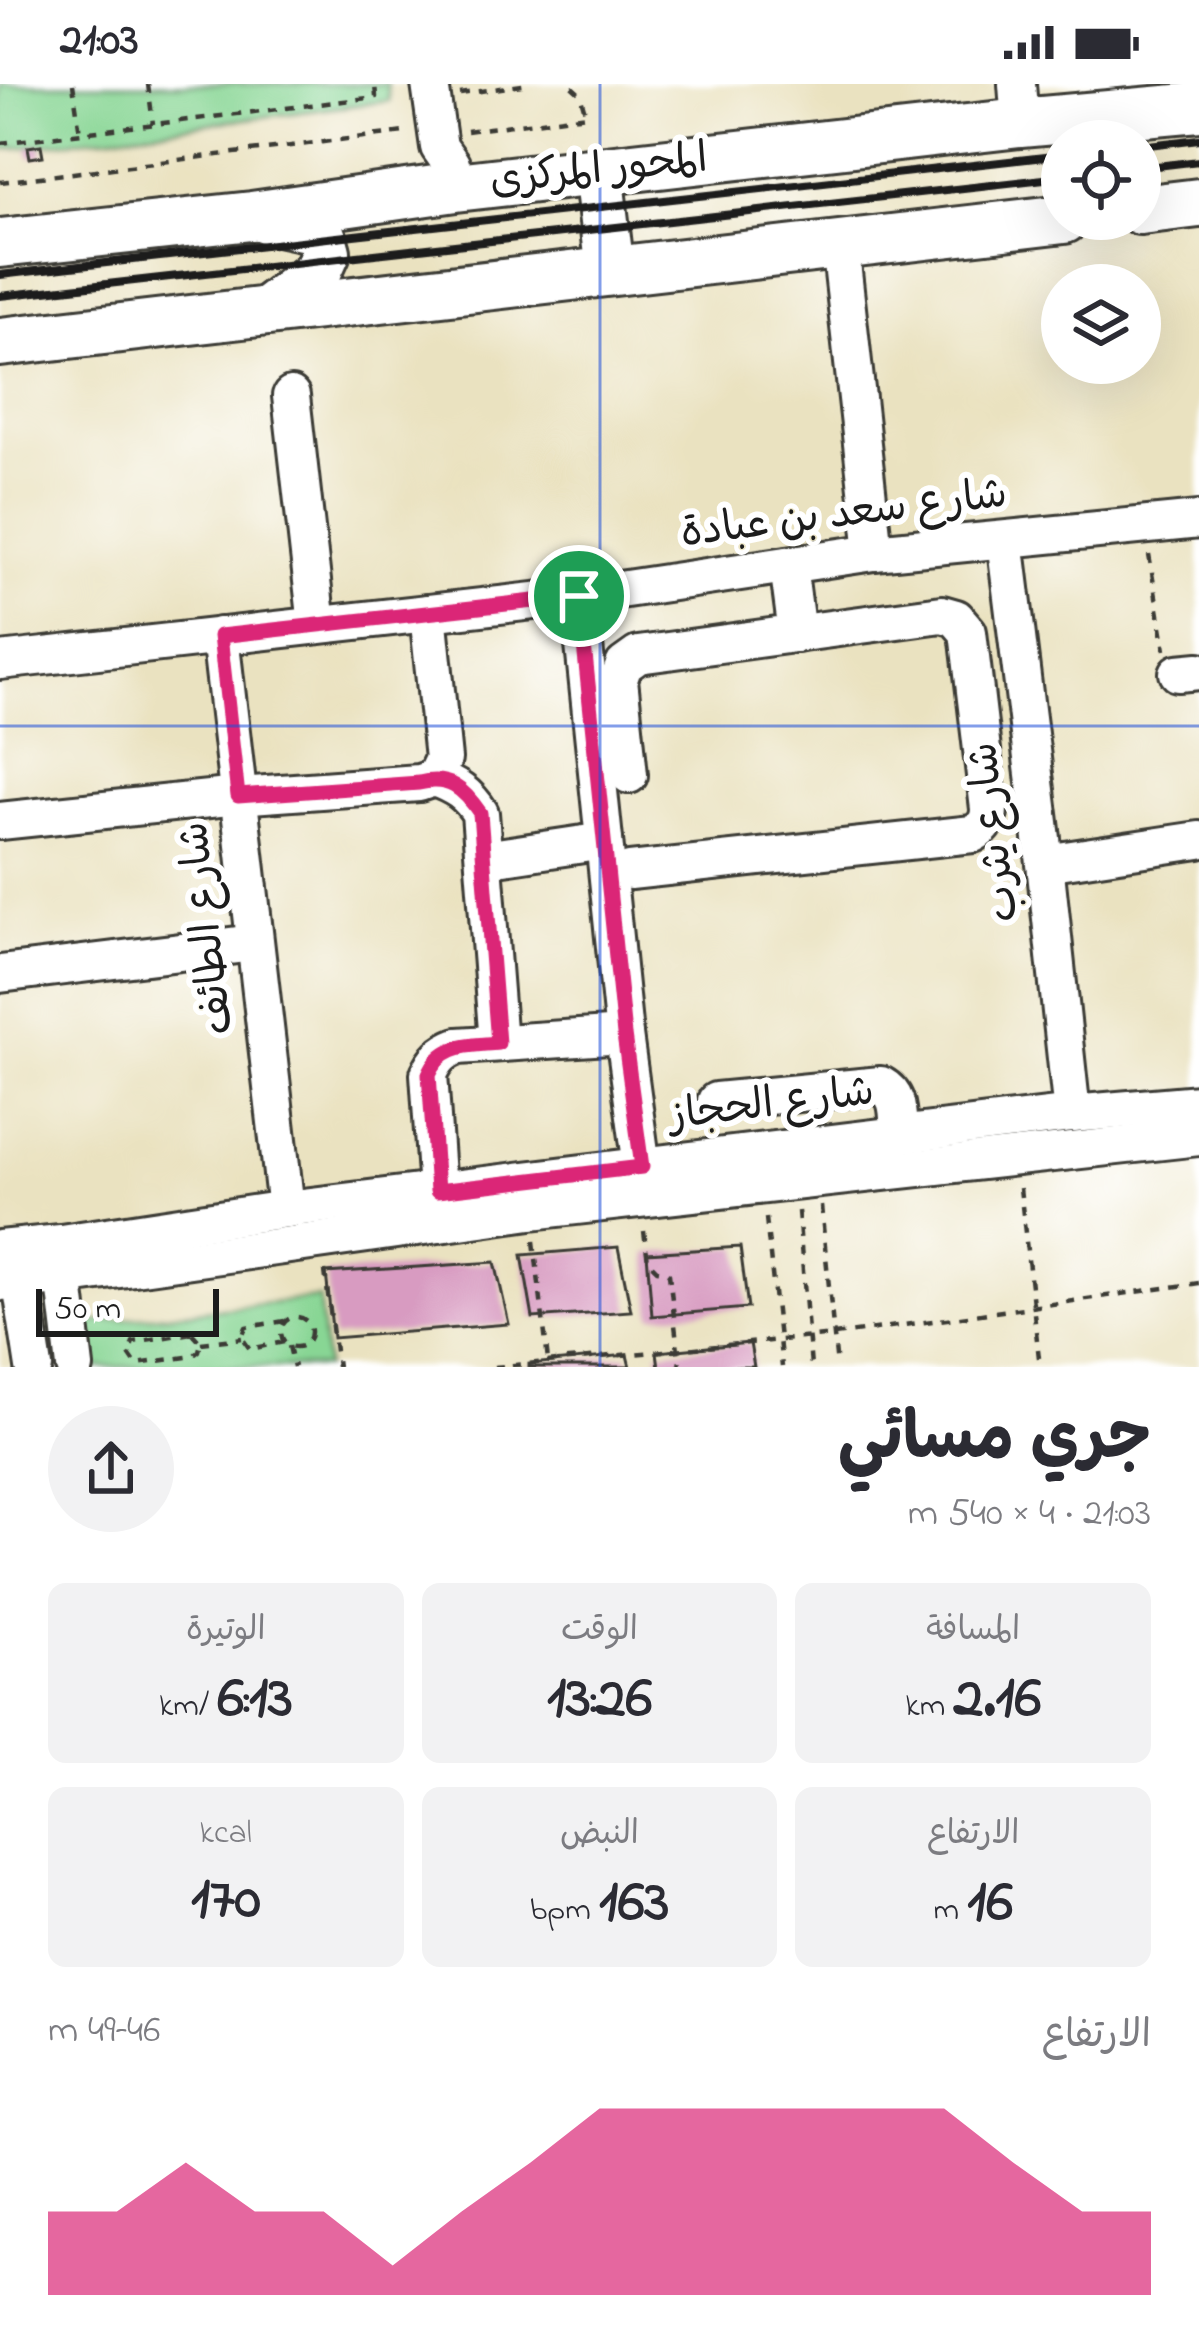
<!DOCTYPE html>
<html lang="ar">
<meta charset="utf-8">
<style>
:root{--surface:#fff;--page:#f2f2f3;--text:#2b2b33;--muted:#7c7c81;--accent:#db2777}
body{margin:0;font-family:"Indie Flower","Playpen Sans Arabic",sans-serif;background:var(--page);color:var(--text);direction:rtl;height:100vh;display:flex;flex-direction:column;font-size:45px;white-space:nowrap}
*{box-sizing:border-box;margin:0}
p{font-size:39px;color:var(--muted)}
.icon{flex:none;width:66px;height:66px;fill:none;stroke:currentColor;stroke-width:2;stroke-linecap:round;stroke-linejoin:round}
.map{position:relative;height:1283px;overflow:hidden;direction:ltr}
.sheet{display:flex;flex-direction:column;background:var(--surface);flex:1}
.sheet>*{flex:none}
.tools{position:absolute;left:1041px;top:36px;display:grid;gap:24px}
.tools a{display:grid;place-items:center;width:120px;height:120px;border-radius:50%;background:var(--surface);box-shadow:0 12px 48px #0002;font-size:60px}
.scale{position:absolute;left:36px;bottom:30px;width:183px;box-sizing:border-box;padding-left:12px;border:6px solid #1c1c1c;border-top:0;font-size:33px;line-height:42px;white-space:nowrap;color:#1c1c1c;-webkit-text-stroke:9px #fff;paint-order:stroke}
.pin{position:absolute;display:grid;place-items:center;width:102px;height:102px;color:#fff;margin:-51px;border:6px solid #fff;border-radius:50%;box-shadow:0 3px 12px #0007}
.round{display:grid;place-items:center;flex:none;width:126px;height:126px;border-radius:63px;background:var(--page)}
.overview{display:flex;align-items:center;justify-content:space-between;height:204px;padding:0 48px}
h1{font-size:66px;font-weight:700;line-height:90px}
.stats{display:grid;grid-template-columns:repeat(3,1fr);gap:18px;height:204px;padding:12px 48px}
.stats div{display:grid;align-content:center;border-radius:18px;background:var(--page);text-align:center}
.stats b{font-size:60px;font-weight:700}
.stats small{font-size:33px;font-weight:400}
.stats p{font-size:33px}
.chart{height:336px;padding:24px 48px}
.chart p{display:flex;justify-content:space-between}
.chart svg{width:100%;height:216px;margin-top:12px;fill:var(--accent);opacity:.7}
.status{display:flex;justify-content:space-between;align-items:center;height:84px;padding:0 60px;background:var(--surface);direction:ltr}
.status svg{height:33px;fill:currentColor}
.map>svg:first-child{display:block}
.green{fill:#88d694;stroke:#527958;stroke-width:3}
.building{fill:#d89bc1}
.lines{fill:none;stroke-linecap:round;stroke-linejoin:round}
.minor-casing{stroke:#3b3a35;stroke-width:42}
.major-casing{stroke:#3b3a35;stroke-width:54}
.path{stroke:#3b3a35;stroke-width:4.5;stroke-dasharray:9 9;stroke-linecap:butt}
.minor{stroke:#fff;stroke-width:36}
.major{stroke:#fff;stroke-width:48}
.rail{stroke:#1c1c1c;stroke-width:8}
.route-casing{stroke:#fff;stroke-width:24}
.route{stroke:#db2777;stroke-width:15}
.grid{fill:none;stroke:#1d4ed8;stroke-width:3;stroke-opacity:0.55}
.labels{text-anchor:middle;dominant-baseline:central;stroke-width:12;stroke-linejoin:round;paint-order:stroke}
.street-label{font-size:42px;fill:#1c1c1c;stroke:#fff}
</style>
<div class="status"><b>21:03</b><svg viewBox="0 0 49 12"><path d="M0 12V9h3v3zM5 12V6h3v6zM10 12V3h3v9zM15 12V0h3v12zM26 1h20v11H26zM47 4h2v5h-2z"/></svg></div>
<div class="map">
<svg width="1199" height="1283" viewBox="0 0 1199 1283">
<rect width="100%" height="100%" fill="#fff"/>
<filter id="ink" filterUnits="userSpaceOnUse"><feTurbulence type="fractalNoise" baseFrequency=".00833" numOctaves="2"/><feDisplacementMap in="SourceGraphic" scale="24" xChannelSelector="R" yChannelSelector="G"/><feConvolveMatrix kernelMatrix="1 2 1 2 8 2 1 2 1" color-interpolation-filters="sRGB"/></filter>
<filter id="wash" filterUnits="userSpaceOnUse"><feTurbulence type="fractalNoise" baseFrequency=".004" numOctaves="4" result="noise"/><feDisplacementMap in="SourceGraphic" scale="48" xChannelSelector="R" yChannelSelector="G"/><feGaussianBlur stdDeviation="2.7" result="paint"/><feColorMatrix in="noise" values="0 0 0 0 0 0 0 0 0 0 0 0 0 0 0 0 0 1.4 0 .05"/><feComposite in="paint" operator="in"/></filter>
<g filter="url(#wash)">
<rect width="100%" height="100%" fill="#eae2c0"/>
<g class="green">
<path d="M0 0H387L389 17 0 66Z"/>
<path d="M319 1214 326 1283H89L84 1239Z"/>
</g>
<g id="blocks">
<g class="building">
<path d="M41 61 43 72 30 74 28 63Z"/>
<path d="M618 1163 631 1227 533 1234 522 1171Z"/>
<path d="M740 1163 748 1224 652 1232 647 1169Z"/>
<path d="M495 1178 509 1240 333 1254 326 1189Z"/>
<path d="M750 1259 754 1283H659L657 1268Z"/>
<path d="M627 1271 630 1283H529V1280Z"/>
</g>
</g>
</g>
<g filter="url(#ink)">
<use href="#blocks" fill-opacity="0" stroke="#3b3a35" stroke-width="3"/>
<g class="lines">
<defs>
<g id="minor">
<path d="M430 0 439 63 451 80 456 103"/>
<path d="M1017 0 1020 39"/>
<path d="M840 161 874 468"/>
<path d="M291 312 317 541"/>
<path d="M1005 456 1045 779 1072 1030"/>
<path d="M788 481 797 550"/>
<path d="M579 512 624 951 642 1083"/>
<path d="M220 552 286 1125"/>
<path d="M0 577 579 512 874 468 1199 436"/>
<path d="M1178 589 1199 587"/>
<path d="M629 691 619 595 624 581 638 571 942 530 956 534 968 548 989 725C989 737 984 744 973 750L630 787"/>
<path d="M434 694C456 702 468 710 480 729L498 959"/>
<path d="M0 737 238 712 419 699 434 694 443 675 428 529"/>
<path d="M484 775 604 757"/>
<path d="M1045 779 1199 756"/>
<path d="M0 890 254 859"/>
<path d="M716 1017 881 1001C901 1012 897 1031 899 1051"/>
<path d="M437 1107 429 990C436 975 442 968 458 962L624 951"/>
<path d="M0 1165 61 1159 286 1125 1072 1030 1199 1019"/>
<path d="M17 1173 34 1283"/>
<path d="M62 1173 75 1283"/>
<path d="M0 1198 63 1193 531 1127 1199 1053"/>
</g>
<g id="major">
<path d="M598 88 610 187"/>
<path d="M1140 126 1199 119"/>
<path d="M265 134 312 144 322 154 326 168 317 188 266 227"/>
<path d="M0 159 252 132 456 103 1020 39 1199 23"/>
<path d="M0 258 1064 135"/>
</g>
</defs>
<use href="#minor" class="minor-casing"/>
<use href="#major" class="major-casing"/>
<g class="path">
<path d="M73 0 80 49"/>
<path d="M148 0 153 40"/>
<path d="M460 10 529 0"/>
<path d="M467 47 586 31 580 10 569 0"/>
<path d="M0 59 376 13 375 0"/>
<path d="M0 98 404 48"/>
<path d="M1149 471 1165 566"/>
<path d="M1020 1104 1040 1283"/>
<path d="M821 1122 837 1283"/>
<path d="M798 1127 811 1283"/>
<path d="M766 1134 782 1283"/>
<path d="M644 1147 648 1177 657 1186 665 1187 669 1190 680 1283"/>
<path d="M534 1157 548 1277"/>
<path d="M325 1187 337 1283"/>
<circle cx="296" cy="1248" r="15"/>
<path d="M192 1249 201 1259 199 1267 193 1272 136 1280 129 1270 133 1258Z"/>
<path d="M284 1258 250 1265 242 1254 246 1243 285 1237"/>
<path d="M201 1259 242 1254"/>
<path d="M289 1262 294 1283"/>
<path d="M494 1283 834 1251 1199 1199"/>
</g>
<use href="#minor" class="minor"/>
<use href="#major" class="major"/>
<g class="rail">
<path d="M1140 62 1199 55"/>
<path d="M1140 84 1199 77"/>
<path d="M0 191 1062 71"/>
<path d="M0 212 1062 93"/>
</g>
</g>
</g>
<g class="lines" filter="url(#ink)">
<defs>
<path id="route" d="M579 512 624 951 642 1083 437 1107 429 990C442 959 468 962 498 959L480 729C463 704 449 692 419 699L238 712 220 552Z"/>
</defs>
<use href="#route" class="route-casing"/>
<use href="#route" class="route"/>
</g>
<path class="grid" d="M600 0V1283M0 642H1199"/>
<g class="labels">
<g class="street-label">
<text transform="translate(599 87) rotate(-6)">المحور المركزى</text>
<text transform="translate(844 431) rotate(-7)">شارع سعد بن عبادة</text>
<text transform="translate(995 748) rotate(-97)">شارع يثرب</text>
<text transform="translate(208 844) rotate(-97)">شارع الطائف</text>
<text transform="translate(772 1021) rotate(-7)">شارع الحجاز</text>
</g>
</g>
</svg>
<div class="tools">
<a><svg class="icon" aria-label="locate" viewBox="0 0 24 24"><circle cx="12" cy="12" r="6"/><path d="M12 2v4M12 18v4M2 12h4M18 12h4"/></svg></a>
<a><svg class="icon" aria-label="layers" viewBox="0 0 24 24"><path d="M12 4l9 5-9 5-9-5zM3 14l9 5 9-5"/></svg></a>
</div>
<div class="scale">50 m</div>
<div class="pin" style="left:579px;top:512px;background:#1e9e55"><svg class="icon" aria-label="arrive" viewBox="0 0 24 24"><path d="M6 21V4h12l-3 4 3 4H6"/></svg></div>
</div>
<section class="sheet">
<div class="overview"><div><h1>جري مسائي</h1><p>21:03 · 4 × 540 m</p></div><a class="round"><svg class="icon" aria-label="share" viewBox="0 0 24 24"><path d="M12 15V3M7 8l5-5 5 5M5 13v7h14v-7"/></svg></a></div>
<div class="stats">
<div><p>المسافة</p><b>2.16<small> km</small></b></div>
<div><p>الوقت</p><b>13:26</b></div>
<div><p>الوتيرة</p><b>6:13<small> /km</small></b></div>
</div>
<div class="stats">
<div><p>الارتفاع</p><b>16<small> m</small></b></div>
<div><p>النبض</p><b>163<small> bpm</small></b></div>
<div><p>kcal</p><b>170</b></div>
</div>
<div class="chart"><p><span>الارتفاع</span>46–49 m</p>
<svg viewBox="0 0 160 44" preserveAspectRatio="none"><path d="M0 44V27L10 27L20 17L30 27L40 27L50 38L60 27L70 17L80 6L90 6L100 6L110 6L120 6L130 6L140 17L150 27L160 27V44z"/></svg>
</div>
</section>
